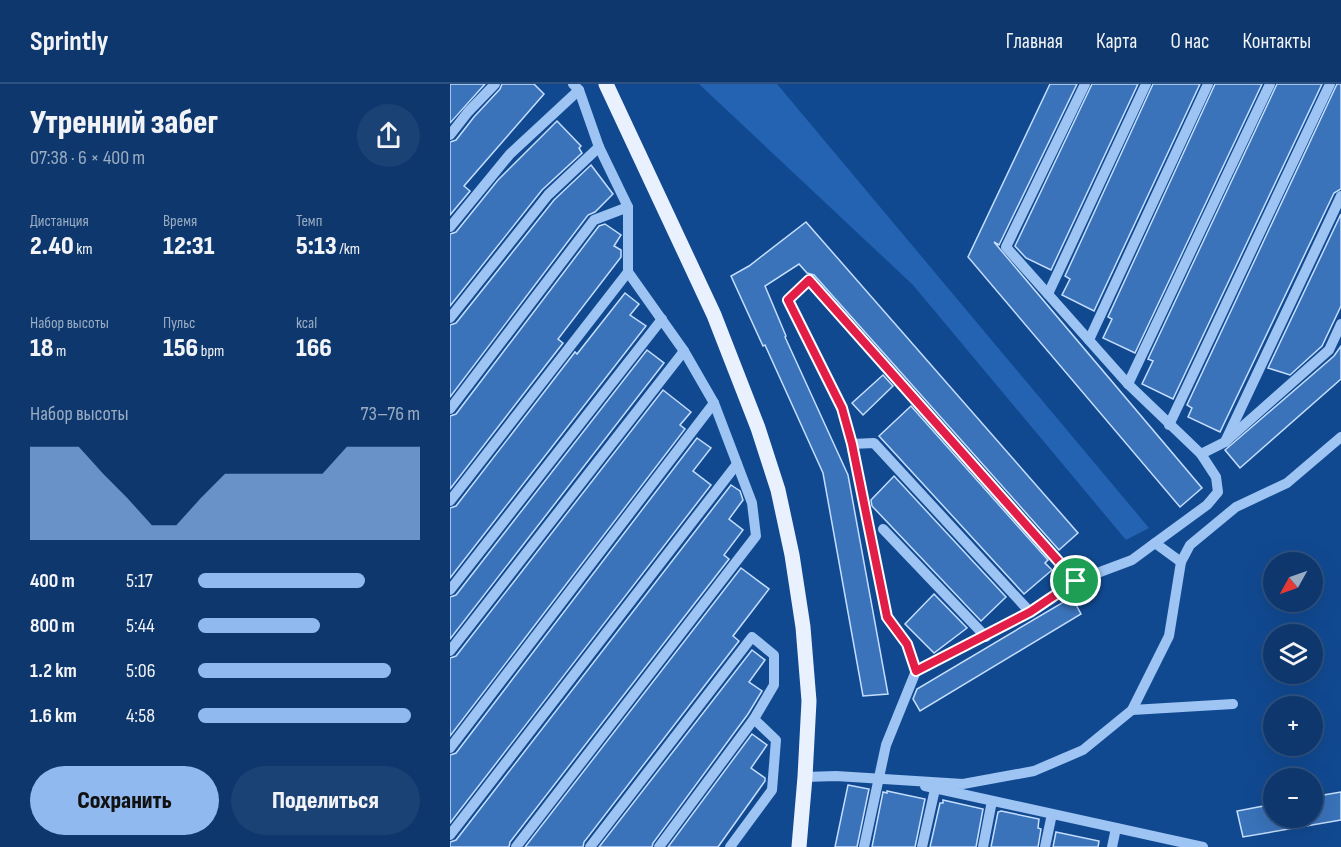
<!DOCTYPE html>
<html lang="ru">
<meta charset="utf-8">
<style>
:root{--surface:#0d376d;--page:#1b4275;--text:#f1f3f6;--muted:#9aacc2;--line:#2d5180;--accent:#90b9f0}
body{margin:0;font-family:"Sofia Sans Condensed",sans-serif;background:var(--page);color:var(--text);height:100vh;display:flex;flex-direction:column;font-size:22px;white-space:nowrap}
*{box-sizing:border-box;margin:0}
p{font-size:20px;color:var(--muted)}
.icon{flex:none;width:33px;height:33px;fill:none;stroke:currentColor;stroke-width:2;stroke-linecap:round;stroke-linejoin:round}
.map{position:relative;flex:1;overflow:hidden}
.details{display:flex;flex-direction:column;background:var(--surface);width:450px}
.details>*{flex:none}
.needle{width:39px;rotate:230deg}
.controls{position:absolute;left:813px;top:468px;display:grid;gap:12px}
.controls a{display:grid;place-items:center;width:60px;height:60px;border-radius:50%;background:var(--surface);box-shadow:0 6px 24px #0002,0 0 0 2px var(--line);font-size:30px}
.pin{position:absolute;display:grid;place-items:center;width:51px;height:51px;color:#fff;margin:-26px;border:3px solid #fff;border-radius:50%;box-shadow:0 2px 6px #0007}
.round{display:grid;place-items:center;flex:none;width:63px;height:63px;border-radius:32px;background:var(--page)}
.overview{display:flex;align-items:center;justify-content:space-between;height:102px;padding:0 30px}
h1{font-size:33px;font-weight:800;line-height:45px}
.metrics{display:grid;grid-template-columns:repeat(3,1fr);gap:9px;height:102px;padding:6px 30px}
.metrics div{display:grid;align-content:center}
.metrics b{font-size:26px;font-weight:800}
.metrics small{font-size:16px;font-weight:400}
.metrics p{font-size:16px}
.chart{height:168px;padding:12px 30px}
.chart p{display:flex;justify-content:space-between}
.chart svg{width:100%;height:108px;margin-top:6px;fill:var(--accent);opacity:.7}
.button{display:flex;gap:12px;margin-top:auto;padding:12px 30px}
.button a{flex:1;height:69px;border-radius:36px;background:var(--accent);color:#111;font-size:24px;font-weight:800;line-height:69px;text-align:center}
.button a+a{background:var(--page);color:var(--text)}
ul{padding:0 30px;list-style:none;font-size:20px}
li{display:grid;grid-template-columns:96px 72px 1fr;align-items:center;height:45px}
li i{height:15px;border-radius:8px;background:var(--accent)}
header{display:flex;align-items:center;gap:36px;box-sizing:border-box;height:84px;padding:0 30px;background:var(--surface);border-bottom:2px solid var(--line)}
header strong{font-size:28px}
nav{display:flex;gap:33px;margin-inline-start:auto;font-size:21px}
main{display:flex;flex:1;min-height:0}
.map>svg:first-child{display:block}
.green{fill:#2363b1}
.building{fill:#3a73ba;stroke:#c5defd;stroke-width:1.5}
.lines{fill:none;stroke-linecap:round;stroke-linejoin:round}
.minor{stroke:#9dc4f2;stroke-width:10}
.major{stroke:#e9f1ff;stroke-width:15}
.route-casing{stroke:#fff;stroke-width:12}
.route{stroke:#e11d48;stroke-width:8}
</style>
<header>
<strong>Sprintly</strong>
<nav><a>Главная</a><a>Карта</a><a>О нас</a><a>Контакты</a></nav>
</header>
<main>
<section class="details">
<div class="overview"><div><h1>Утренний забег</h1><p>07:38 · 6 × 400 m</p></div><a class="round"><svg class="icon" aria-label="share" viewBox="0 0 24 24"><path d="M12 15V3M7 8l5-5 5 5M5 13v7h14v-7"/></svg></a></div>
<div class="metrics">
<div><p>Дистанция</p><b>2.40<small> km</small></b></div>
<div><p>Время</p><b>12:31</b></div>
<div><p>Темп</p><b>5:13<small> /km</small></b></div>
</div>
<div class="metrics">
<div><p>Набор высоты</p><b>18<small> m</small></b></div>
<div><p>Пульс</p><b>156<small> bpm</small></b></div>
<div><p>kcal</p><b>166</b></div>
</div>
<div class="chart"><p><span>Набор высоты</span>73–76 m</p>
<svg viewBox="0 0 160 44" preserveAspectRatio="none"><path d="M0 44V6L10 6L20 6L30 17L40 27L50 38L60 38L70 27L80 17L90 17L100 17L110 17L120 17L130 6L140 6L150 6L160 6V44z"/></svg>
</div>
<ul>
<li><b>400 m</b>5:17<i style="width:75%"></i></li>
<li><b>800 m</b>5:44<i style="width:55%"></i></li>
<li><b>1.2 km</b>5:06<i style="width:87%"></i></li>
<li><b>1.6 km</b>4:58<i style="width:96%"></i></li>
</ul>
<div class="button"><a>Сохранить</a><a>Поделиться</a></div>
</section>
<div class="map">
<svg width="891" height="763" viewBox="0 0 891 763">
<rect width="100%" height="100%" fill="#114991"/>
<path class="green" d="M249 0H327L699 444 676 456 463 201Z"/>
<g class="building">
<path d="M0 0H35L0 39Z"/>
<path d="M52 0H84L94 10 14 102 20 107 0 131V58L6 56 24 33 50 5Z"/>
<path d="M600 0H627L549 161 544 158 752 404 730 423 518 173Z"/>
<path d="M642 0H688L601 186 576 174 565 162Z"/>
<path d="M703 0H750L644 227 612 211 620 195 615 192Z"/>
<path d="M765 0H812L685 269 653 254 662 235 658 233Z"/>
<path d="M827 0H872L723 315 692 300 703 277 698 275Z"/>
<path d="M887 0H891V105L884 109 770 348 738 333 742 324 737 321Z"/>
<path d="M107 37 131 62 129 64 132 69 92 106 0 222V150L6 148 48 96Z"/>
<path d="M141 81 163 110 145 128 138 131 0 313V241L6 239 104 116Z"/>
<path d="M891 130V222L872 262 840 291 818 284Z"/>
<path d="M356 138 628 449 609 466 364 191 357 189 349 180 315 202 336 252 335 253 398 391 438 610 413 612 373 389 315 261 313 262 281 192 299 182Z"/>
<path d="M155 140 171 151 164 162 171 166V173L108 255 113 259 0 405V332L6 330 149 142Z"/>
<path d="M175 209 189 220 180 231 196 242 0 494V424L6 422 125 268 127 270Z"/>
<path d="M891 262V295L790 384 775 366 884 272Z"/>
<path d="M197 266 214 279 0 555V513L6 511Z"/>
<path d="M433 291 443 302 413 331 402 319Z"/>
<path d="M213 306 241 328 230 341 235 345 0 652V574L6 572Z"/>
<path d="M461 322 598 476 595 479 602 486 574 510 429 352Z"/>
<path d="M247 354 261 364 243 387 261 401 0 739V671L6 669Z"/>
<path d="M444 392 556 513 531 537 422 422 421 416Z"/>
<path d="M281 401 290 407 293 416 279 435 293 446 274 471 279 475 60 758 59 763H0V758L6 756Z"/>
<path d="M291 484 319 505 283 552 289 557 134 758 133 763H75Z"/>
<path d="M484 510 517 544 484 569 455 540Z"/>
<path d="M622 513 631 530 470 627 463 615 467 605Z"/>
<path d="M302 566 315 576 299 598 312 607 298 630 203 759 202 763H149Z"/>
<path d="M302 650 317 661 301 684 315 694V697L268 763H218Z"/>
<path d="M398 701 419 705 407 763H385Z"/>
<path d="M437 707 475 715 465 763H422L433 708 437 709Z"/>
<path d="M891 708V736L793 753 787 727 824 720V734H862V713Z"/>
<path d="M493 716 533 725 526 763H480L490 719H493Z"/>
<path d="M551 727 589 735 588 744 591 745 588 763H541L548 728Z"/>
<path d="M606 748 649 757 648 763H603Z"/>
</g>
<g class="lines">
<g class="minor">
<path d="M635 0 556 163 678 300 751 370 766 393 768 408 757 421 705 459 731 478"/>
<path d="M0 51 18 28 45 0"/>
<path d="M0 143 60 70 129 6"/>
<path d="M598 210 696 0"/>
<path d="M0 234 98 111 149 63"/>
<path d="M639 256 758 0"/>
<path d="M678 300 820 0"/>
<path d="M0 325 144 136 178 123"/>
<path d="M719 341 880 0"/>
<path d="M775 358 891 112"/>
<path d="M402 360 424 359 580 528"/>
<path d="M751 370 775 358 879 266 891 240"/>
<path d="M0 417 178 188"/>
<path d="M433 445 536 553"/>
<path d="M0 506 212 235"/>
<path d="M0 567 234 267"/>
<path d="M466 587 457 560 437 533 402 360 392 324 338 216 359 196 626 497"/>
<path d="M682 626 783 620"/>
<path d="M0 664 264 319"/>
<path d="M355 693 386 692 513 700 584 687 633 666 682 626 719 552 731 478 740 461 786 423 837 399 891 353"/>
<path d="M475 702 753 763"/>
<path d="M0 751 287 380"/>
<path d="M66 763 306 452 302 419 264 319 234 267 178 188V123L149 63 129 6 123 0"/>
<path d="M140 763 302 553 324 571V601L304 635 326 656 322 706 280 763"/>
<path d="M209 763 304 635"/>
<path d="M414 763 436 661 466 587 580 528 626 497 682 476 705 459"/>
<path d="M472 763 485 705"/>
<path d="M533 763 542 717"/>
<path d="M595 763 602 730"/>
<path d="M662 763 666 744"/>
</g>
<path class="major" d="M156 0 264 231 308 344 328 406 342 471 353 543 359 617 355 693 349 763"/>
</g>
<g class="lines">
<defs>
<path id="route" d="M359 196 626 497 580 528 466 587 457 560 437 533 402 360 392 324 338 216Z"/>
</defs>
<use href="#route" class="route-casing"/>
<use href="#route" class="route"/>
</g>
</svg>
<div class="controls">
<a><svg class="needle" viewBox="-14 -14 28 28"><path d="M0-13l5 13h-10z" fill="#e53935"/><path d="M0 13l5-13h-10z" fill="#9aacc2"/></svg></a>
<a><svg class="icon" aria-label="layers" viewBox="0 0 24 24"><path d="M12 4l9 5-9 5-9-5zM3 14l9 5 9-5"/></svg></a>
<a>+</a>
<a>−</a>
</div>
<div class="pin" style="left:626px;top:497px;background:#1e9e55"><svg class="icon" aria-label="arrive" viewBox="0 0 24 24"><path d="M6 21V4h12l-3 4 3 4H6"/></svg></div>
</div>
</main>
